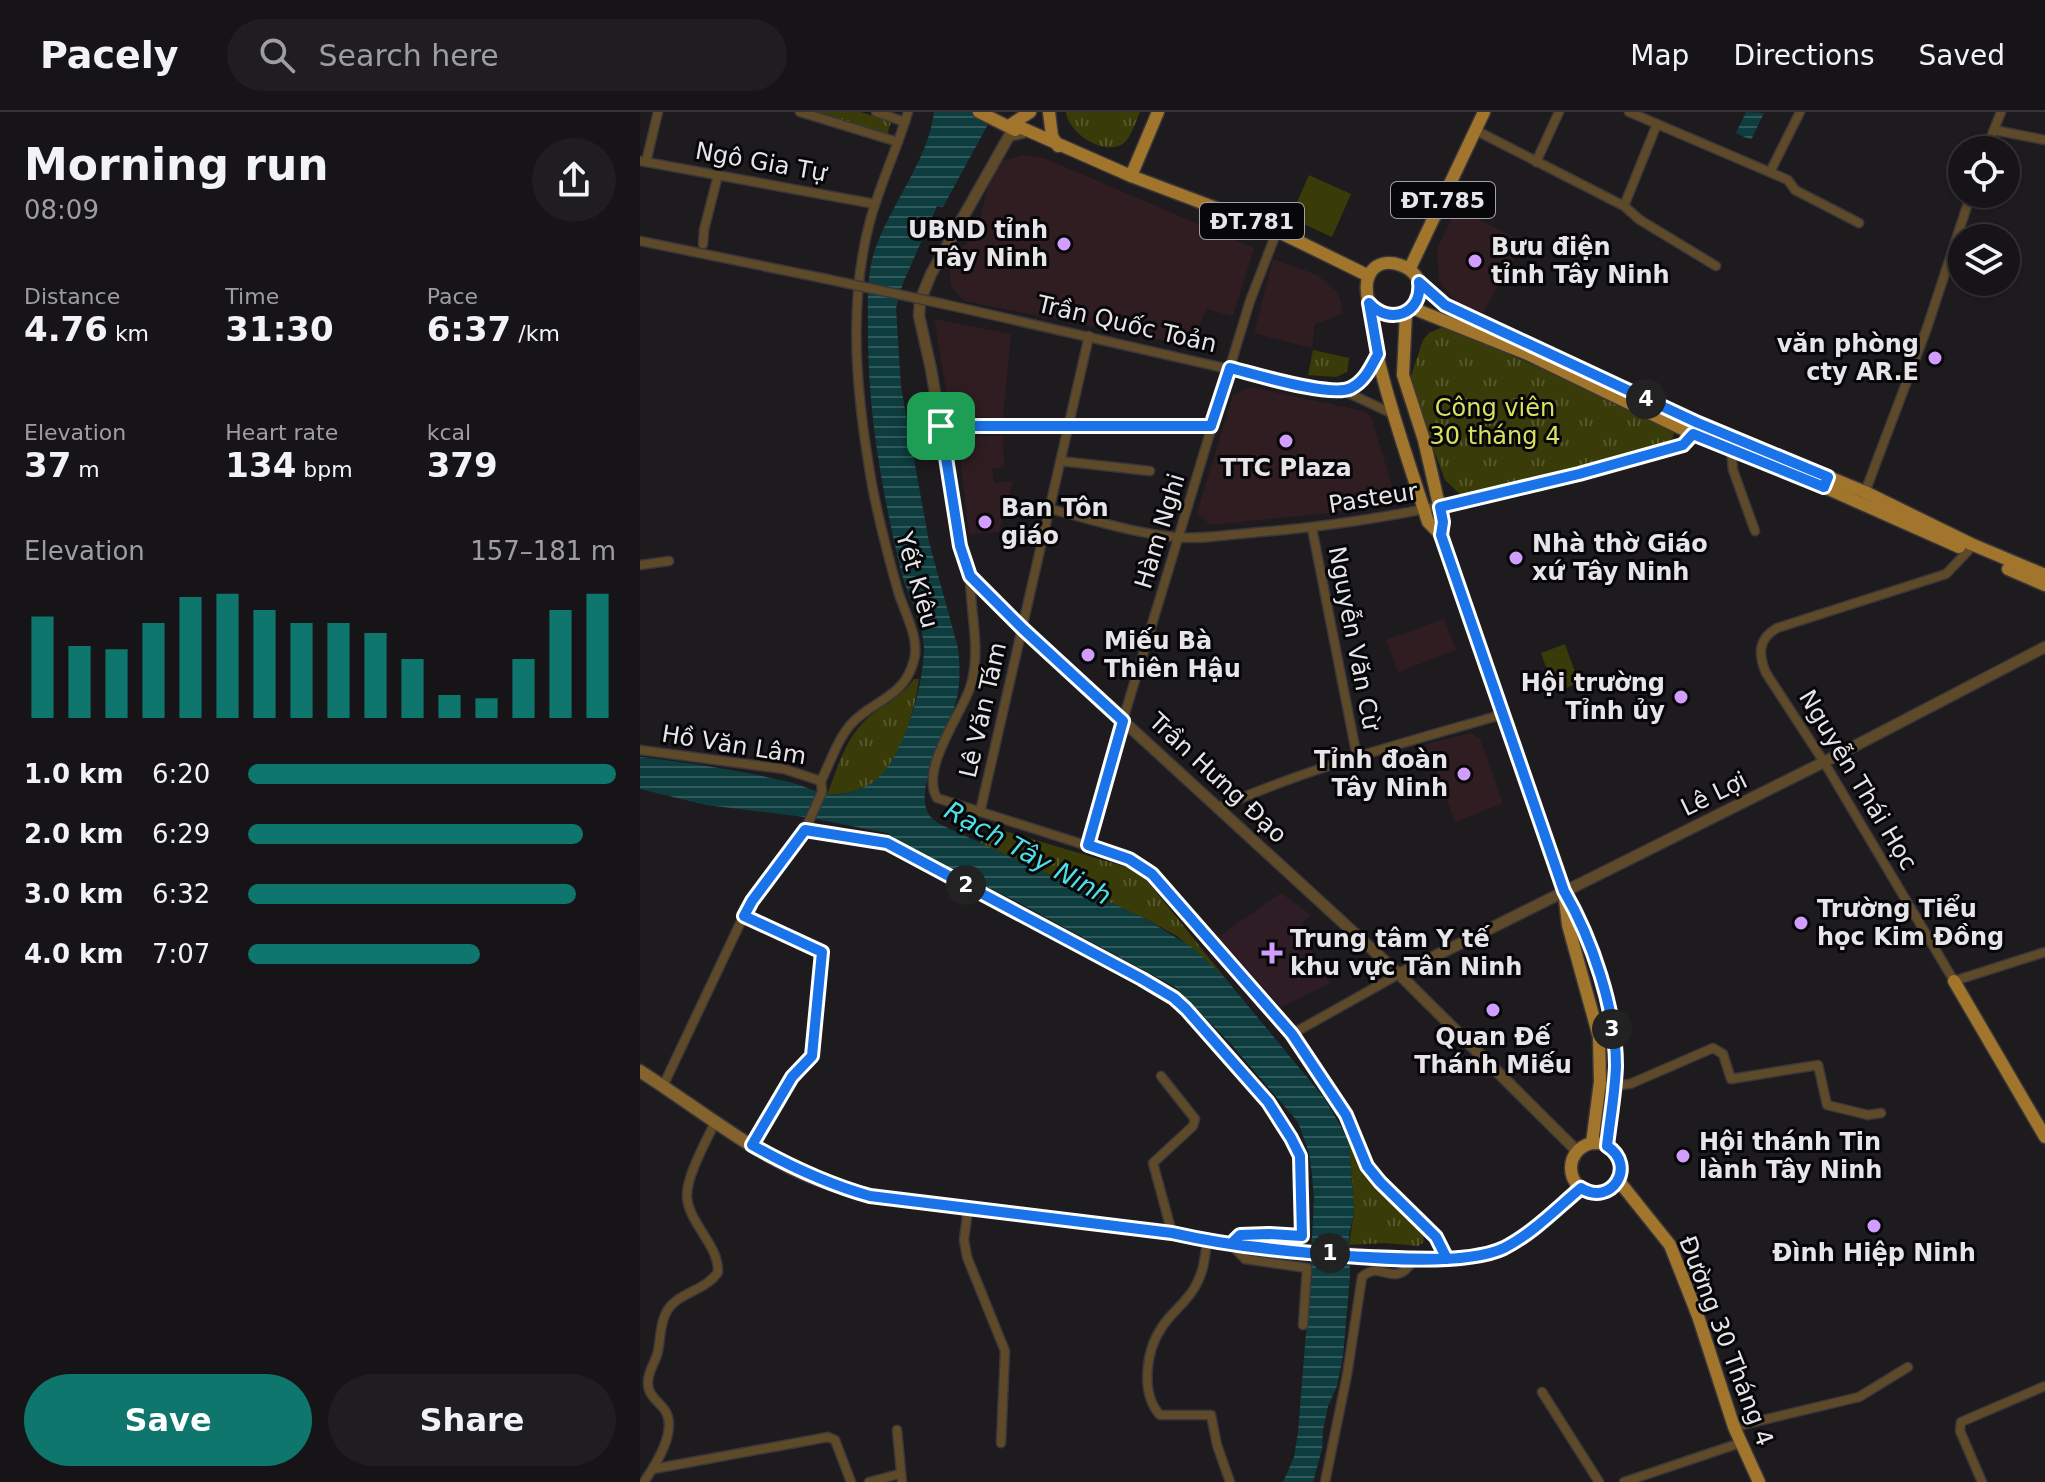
<!DOCTYPE html>
<meta charset="utf-8">
<style>
:root{--surface:#161417;--page:#1f1d20;--text:#f1f3f6;--muted:#9e9ea1;--line:#353336;--accent:#0f766e}
body{margin:0;font-family:"DejaVu Sans",sans-serif;background:var(--page);color:var(--text);height:100vh;display:flex;flex-direction:column;font-size:30px;white-space:nowrap}
*{box-sizing:border-box;margin:0}
p{font-size:26px;color:var(--muted)}
.icon{flex:none;width:44px;height:44px;fill:none;stroke:currentColor;stroke-width:2;stroke-linecap:round;stroke-linejoin:round}
.map{position:relative;flex:1;overflow:hidden}
.sheet{display:flex;flex-direction:column;background:var(--surface);width:640px}
.sheet>*{flex:none}
.tools{position:absolute;left:1308px;top:24px;display:grid;gap:16px}
.tools a{display:grid;place-items:center;width:72px;height:72px;border-radius:50%;background:var(--surface);box-shadow:0 2px 6px #0004,0 0 0 2px var(--line);font-size:40px}
.pin{position:absolute;display:grid;place-items:center;width:68px;height:68px;color:#fff;margin:-34px;border-radius:16px;box-shadow:0 4px 12px #0006}
.km{position:absolute;width:40px;height:40px;margin:-20px;border-radius:50%;background:#222;color:#fff;font-size:22px;line-height:40px;text-align:center}
.round{display:grid;place-items:center;flex:none;width:84px;height:84px;border-radius:42px;background:var(--page)}
.headline{display:flex;align-items:center;justify-content:space-between;height:136px;padding:0 24px}
h1{font-size:44px;font-weight:700;line-height:60px}
.metrics{display:grid;grid-template-columns:repeat(3,1fr);gap:12px;height:136px;padding:8px 24px}
.metrics div{display:grid;align-content:center}
.metrics b{font-size:34px;font-weight:700}
.metrics small{font-size:22px;font-weight:400}
.metrics p{font-size:22px}
.chart{height:224px;padding:16px 24px}
.chart p{display:flex;justify-content:space-between}
.chart svg{width:100%;height:144px;margin-top:8px;stroke:var(--accent);stroke-width:6}
.action{display:flex;gap:16px;margin-top:auto;padding:16px 24px}
.action a{flex:1;height:92px;border-radius:48px;background:var(--accent);color:#fff;font-size:32px;font-weight:700;line-height:92px;text-align:center}
.action a+a{background:var(--page);color:var(--text)}
ul{padding:0 24px;list-style:none;font-size:26px}
li{display:grid;grid-template-columns:128px 96px 1fr;align-items:center;height:60px}
li i{height:20px;border-radius:10px;background:var(--accent)}
header{display:flex;align-items:center;gap:48px;box-sizing:border-box;height:112px;padding:0 40px;background:var(--surface);border-bottom:2px solid var(--line)}
header strong{font-size:38px}
nav{display:flex;gap:44px;margin-inline-start:auto;font-size:28px}
.search{width:560px;height:72px;background:var(--page);display:flex;align-items:center;gap:20px;box-sizing:border-box;padding:0 28px;border-radius:44px;color:var(--muted);font-size:30px}
main{display:flex;flex:1;min-height:0}
.map>svg:first-child{display:block}
.commercial{fill:#301d21}
.medical{fill:#2f1d25}
.park{fill:url(#park-tufts)}
.pitch{fill:#393b09}
.water{fill:url(#water-rules)}
.lines{fill:none;stroke-linecap:round;stroke-linejoin:round}
.minor-casing{stroke:#3a373b;stroke-width:11}
.tertiary-casing{stroke:#3a373b;stroke-width:13}
.secondary-casing{stroke:#3a373b;stroke-width:15}
.primary-casing{stroke:#3a373b;stroke-width:15}
.minor{stroke:#5e4a29;stroke-width:8}
.tertiary{stroke:#5e4a29;stroke-width:10}
.secondary{stroke:#84632c;stroke-width:12}
.primary{stroke:#a1762c;stroke-width:12}
.minor-bridge-casing{stroke:#3a373b;stroke-width:11;stroke-linecap:butt}
.minor-bridge{stroke:#5e4a29;stroke-width:8}
.route-casing{stroke:#fff;stroke-width:16}
.route{stroke:#1a73e8;stroke-width:10}
.poi-dot{fill:#d19dfe;stroke:#070608;stroke-width:3}
.labels{text-anchor:middle;dominant-baseline:central;stroke-width:6;stroke-linejoin:round;paint-order:stroke}
.shield{fill:#070608;stroke:#a4a2a4;stroke-width:2}
.shield-label{font-size:22px;font-weight:bold;fill:#e7e5e7}
.street-label{font-size:24px;fill:#e7e5e7;stroke:#070608}
.poi-label{font-size:24px;font-weight:bold;fill:#e7e5e7;stroke:#070608;text-anchor:start}
.park-label{font-size:24px;fill:#d9e260;stroke:#070608}
.water-label{font-size:26px;font-style:italic;fill:#4de0e8;stroke:#070608}
</style>
<header>
<strong>Pacely</strong>
<div class="search"><svg class="icon" aria-label="search" viewBox="0 0 24 24"><circle cx="10" cy="10" r="6"/><path d="M15 15l6 6"/></svg>Search here</div>
<nav><a>Map</a><a>Directions</a><a>Saved</a></nav>
</header>
<main>
<section class="sheet">
<div class="headline"><div><h1>Morning run</h1><p>08:09</p></div><a class="round"><svg class="icon" aria-label="share" viewBox="0 0 24 24"><path d="M12 15V3M7 8l5-5 5 5M5 13v7h14v-7"/></svg></a></div>
<div class="metrics">
<div><p>Distance</p><b>4.76<small> km</small></b></div>
<div><p>Time</p><b>31:30</b></div>
<div><p>Pace</p><b>6:37<small> /km</small></b></div>
</div>
<div class="metrics">
<div><p>Elevation</p><b>37<small> m</small></b></div>
<div><p>Heart rate</p><b>134<small> bpm</small></b></div>
<div><p>kcal</p><b>379</b></div>
</div>
<div class="chart"><p><span>Elevation</span>157–181 m</p>
<svg viewBox="0 0 160 44" preserveAspectRatio="none"><path d="M5 44V13M15 44V22M25 44V23M35 44V15M45 44V7M55 44V6M65 44V11M75 44V15M85 44V15M95 44V18M105 44V26M115 44V37M125 44V38M135 44V26M145 44V11M155 44V6"/></svg>
</div>
<ul>
<li><b>1.0 km</b>6:20<i style="width:100%"></i></li>
<li><b>2.0 km</b>6:29<i style="width:91%"></i></li>
<li><b>3.0 km</b>6:32<i style="width:89%"></i></li>
<li><b>4.0 km</b>7:07<i style="width:63%"></i></li>
</ul>
<div class="action"><a>Save</a><a>Share</a></div>
</section>
<div class="map">
<svg width="1405" height="1370" viewBox="0 0 1405 1370">
<defs>
<pattern id="park-tufts" width="24" height="20" patternUnits="userSpaceOnUse" patternTransform="scale(2)"><rect width="24" height="20" fill="#393b09"/><path d="M3 7l-1-3M5 7V3M7 7l1-3M15 17l-1-3M17 17v-4M19 17l1-3" fill="none" stroke="#56572d"/></pattern>
<pattern id="water-rules" width="6" height="5" patternUnits="userSpaceOnUse" patternTransform="scale(2)"><rect width="6" height="5" fill="#0e3d40"/><path d="M0 2.5h6" fill="none" stroke="#31595c"/></pattern>
</defs>
<rect width="100%" height="100%" fill="#1e1b1f"/>
<g class="commercial">
<path d="M384 43 404 46 614 136 593 204 566 197 552 234 324 189 311 174 309 154 322 135 336 124 351 62 361 49Z"/>
<path d="M816 97 884 130 843 200 827 197 817 190 799 169 797 137Z"/>
<path d="M633 147 677 163 696 179 699 185 703 202 675 212 672 236 614 221Z"/>
<path d="M294 207 371 222 363 306 331 304 310 300Z"/>
<path d="M610 275 723 299 731 304 756 387 746 395 571 413 557 401 593 283Z"/>
<path d="M363 323 364 355 352 356 354 371 373 369 359 420 329 422 318 327Z"/>
<path d="M804 507 816 538 758 560 746 528Z"/>
<path d="M831 621 840 627 863 691 815 710 786 632Z"/>
</g>
<path class="medical" d="M641 781 671 803 661 811 670 820 664 827 690 871 641 895 578 825Z"/>
<g class="park">
<path d="M170 0H221L251 10 247 23Z"/>
<path d="M426 0H500C496 9 490 29 481 33 461 43 428 20 426 0Z"/>
<path d="M805 214 1019 309 1034 318C1035 330 1025 333 1016 337L824 386 805 368 769 270 783 228 789 221Z"/>
<path d="M673 238 709 246 707 260 696 265 668 263Z"/>
<path d="M274 567H279C275 598 262 642 240 665 226 679 205 682 187 683 196 660 204 631 221 613 236 595 258 590 274 567Z"/>
<path d="M351 715 493 757 506 767 585 866 537 824 504 806 340 731Z"/>
<path d="M709 1029 741 1078 784 1122 783 1131 778 1134 746 1131 709 1133 714 1100Z"/>
</g>
<g class="pitch">
<path d="M669 63 711 82 692 125 650 106Z"/>
<path d="M925 532 939 571 915 580 901 541Z"/>
</g>
<g class="water">
<path d="M294 0H347V14L303 95 297 94 263 171 256 196 261 275 289 430 318 536C320 555 321 574 315 593 308 619 274 676 288 701 293 711 309 716 319 721L504 806 553 836 585 866 685 987 709 1029 714 1100 709 1123 710 1164 703 1244 697 1274 688 1294 683 1318 682 1337 673 1370H643L654 1345 658 1320 669 1184 674 1087 672 1063 669 1041 658 1010 591 932 535 875 368 785 276 740 247 721 165 705 66 693 0 677V645C50 651 100 658 149 670 167 674 182 685 201 682 214 680 230 675 239 665 265 640 284 572 284 536 283 509 266 481 260 455 242 378 228 302 228 222 228 196 226 163 235 138 249 95 289 47 294 0Z"/>
<path d="M1106 0 1124 1 1111 28 1096 21Z"/>
</g>
<g class="lines">
<defs>
<g id="minor">
<path d="M160 0 258 30"/>
<path d="M236 0 265 10"/>
<path d="M989 0 1148 68 1155 78 1219 111"/>
<path d="M835 18 984 94 1000 108 1076 154"/>
<path d="M1354 18 1405 28"/>
<path d="M1346 38 1361 0"/>
<path d="M0 49 235 92"/>
<path d="M6 50 18 0"/>
<path d="M896 50 919 0"/>
<path d="M1130 60 1160 0"/>
<path d="M984 94 1017 12"/>
<path d="M0 129 182 166"/>
<path d="M63 132 64 118 78 63"/>
<path d="M308 193 646 270 704 279 753 302"/>
<path d="M704 279C721 272 729 259 737 243"/>
<path d="M301 314 427 316 571 314"/>
<path d="M1091 337 1093 358 1115 419"/>
<path d="M420 349 510 359"/>
<path d="M1225 380 1287 216 1331 82"/>
<path d="M410 397C451 407 492 421 535 425 562 428 592 422 620 420 764 409 904 372 1043 333L1053 322"/>
<path d="M672 416 717 645"/>
<path d="M1328 439 1306 462 1137 516C1118 527 1118 542 1126 561L1184 650 1314 869 1405 840"/>
<path d="M0 453 29 449"/>
<path d="M330 464C330 501 342 539 330 576 320 604 280 657 297 686L489 747 512 762 652 922 706 1003 727 1054 740 1070 796 1125 807 1147"/>
<path d="M0 638 144 657 181 669"/>
<path d="M578 696C670 655 767 630 864 602"/>
<path d="M340 700 449 224"/>
<path d="M165 718 247 731 502 867 534 886 546 897 628 990 651 1026 660 1044 662 1124 629 1122 600 1123 591 1132 605 1147 667 1156 663 1213"/>
<path d="M448 733 469 654 610 189 637 119"/>
<path d="M104 804 182 840 172 944 152 965 112 1033"/>
<path d="M652 922 759 862"/>
<path d="M521 964 555 1007 553 1014 513 1051 532 1121"/>
<path d="M23 974 105 801 165 718 182 680 181 669C190 651 198 626 212 611 234 588 265 585 274 548 280 526 264 500 258 479 248 444 239 409 232 373 217 287 207 194 230 109 240 72 257 37 268 0"/>
<path d="M959 975 990 972 1073 936 1083 942 1091 967 1178 953 1187 993 1228 1003 1241 1001"/>
<path d="M328 1097 324 1128 327 1145 365 1239 361 1331"/>
<path d="M567 1129C565 1144 564 1158 557 1171 549 1189 532 1199 522 1215 506 1238 500 1281 520 1303H571L577 1333 590 1370"/>
<path d="M902 1280 959 1370"/>
<path d="M1094 1315 1219 1285 1268 1255"/>
<path d="M257 1318 262 1370"/>
<path d="M13 1357 188 1325 195 1328 211 1370"/>
<path d="M4 1370C16 1352 39 1317 24 1297 18 1289 8 1283 8 1272 7 1262 14 1252 17 1243 21 1229 19 1214 26 1201 35 1181 66 1179 78 1160 79 1133 49 1112 47 1085 46 1064 67 1028 76 1008"/>
<path d="M229 1370 259 1362"/>
<path d="M685 1370 707 1263 722 1165C742 1146 754 1180 774 1147"/>
<path d="M984 1370 1100 1331"/>
<path d="M1342 1370 1320 1319 1321 1310 1405 1274"/>
</g>
<g id="tertiary">
<path d="M382 21 369 24 291 162 280 189 279 204 291 257 324 451 330 464 383 517 759 862 937 1039"/>
<path d="M759 862 1184 650 1405 535"/>
</g>
<path id="secondary" d="M0 959C50 991 99 1030 153 1057 178 1069 203 1076 230 1084L532 1121C586 1133 640 1137 695 1141 748 1146 808 1156 858 1138 890 1127 916 1098 941 1076"/>
<g id="primary">
<path d="M339 0 375 18"/>
<path d="M409 0 412 24 418 34"/>
<path d="M369 14 382 16 491 64 637 119 729 164"/>
<path d="M369 14 390 0"/>
<path d="M491 64 518 0"/>
<path d="M770 156 844 0"/>
<path d="M779 170 805 193 842 210 1058 311 1225 380 1331 432 1405 463"/>
<path d="M729 191 746 203 766 200C818 159 710 118 729 192 734 214 735 237 741 258 754 309 772 360 788 410L801 423 924 779 928 813 959 925 960 970 952 1031"/>
<path d="M772 196 890 243 1053 322 1157 363 1319 435"/>
<path d="M766 200 763 263 784 328 802 406 801 423"/>
<path d="M1368 457 1405 473"/>
<path d="M927 785C954 830 975 900 976 953 976 979 971 1007 967 1034"/>
<path d="M1314 869 1405 1025"/>
<circle cx="956" cy="1056" r="25"/>
<path d="M978 1068 1030 1133 1058 1204 1094 1315 1119 1370"/>
</g>
</defs>
<use href="#minor" class="minor-casing"/>
<use href="#tertiary" class="tertiary-casing"/>
<use href="#secondary" class="secondary-casing"/>
<use href="#primary" class="primary-casing"/>
<use href="#minor" class="minor"/>
<use href="#tertiary" class="tertiary"/>
<use href="#secondary" class="secondary"/>
<use href="#primary" class="primary"/>
<defs>
<path id="minor-bridge" d="M182 166 308 193"/>
</defs>
<use href="#minor-bridge" class="minor-bridge-casing"/>
<use href="#minor-bridge" class="minor-bridge"/>
</g>
<g class="lines">
<defs>
<path id="route" d="M301 314 320 434 330 464 383 517 483 609 448 733 489 747 512 762 652 922 706 1003 727 1054 740 1070 796 1125 807 1147C717 1146 620 1141 532 1121L230 1084C187 1072 151 1055 112 1033L152 965 172 944 182 840 104 804 112 789 165 718 247 731 502 867 534 886 546 897 628 990 651 1026 660 1044 662 1124 629 1122 600 1123 591 1132C652 1139 812 1161 864 1136 893 1121 916 1097 941 1076 971 1095 998 1054 967 1034 970 1007 975 981 976 954 976 898 952 827 924 779L801 423 803 410 800 395 939 362 1043 333 1053 322 1184 375 1188 365 1058 311 805 193 779 170C783 202 749 214 729 191L738 242C731 255 725 269 711 276 691 286 614 262 590 256L571 314H301"/>
</defs>
<use href="#route" class="route-casing"/>
<use href="#route" class="route"/>
</g>
<g class="poi-dot">
<circle cx="424" cy="132" r="8"/>
<circle cx="835" cy="149" r="8"/>
<circle cx="1295" cy="246" r="8"/>
<circle cx="646" cy="329" r="8"/>
<circle cx="345" cy="410" r="8"/>
<circle cx="876" cy="446" r="8"/>
<circle cx="448" cy="543" r="8"/>
<circle cx="1041" cy="585" r="8"/>
<circle cx="824" cy="662" r="8"/>
<circle cx="1161" cy="811" r="8"/>
<path d="M628 829h8v8h8v8h-8v8h-8v-8h-8v-8h8z"/>
<circle cx="853" cy="898" r="8"/>
<circle cx="1043" cy="1044" r="8"/>
<circle cx="1234" cy="1114" r="8"/>
</g>
<g class="labels">
<g class="shield">
<rect x="751" y="70" width="104" height="36" rx="6"/>
<rect x="560" y="91" width="104" height="36" rx="6"/>
</g>
<g class="shield-label">
<text x="803" y="88">ĐT.785</text>
<text x="612" y="109">ĐT.781</text>
</g>
<g class="street-label">
<text transform="translate(121 50) rotate(10)">Ngô Gia Tự</text>
<text transform="translate(487 212) rotate(13)">Trần Quốc Toản</text>
<text transform="translate(733 386) rotate(-9)">Pasteur</text>
<text transform="translate(520 419) rotate(-73)">Hàm Nghi</text>
<text transform="translate(277 468) rotate(74)">Yết Kiêu</text>
<text transform="translate(714 526) rotate(79)">Nguyễn Văn Cừ</text>
<text transform="translate(343 598) rotate(-77)">Lê Văn Tám</text>
<text transform="translate(94 633) rotate(9)">Hồ Văn Lâm</text>
<text transform="translate(578 666) rotate(43)">Trần Hưng Đạo</text>
<text transform="translate(1218 668) rotate(59)">Nguyễn Thái Học</text>
<text transform="translate(1074 682) rotate(-26)">Lê Lợi</text>
<text transform="translate(1086 1229) rotate(69)">Đường 30 Tháng 4</text>
</g>
<g class="poi-label">
<text x="408" y="118" text-anchor="end">UBND tỉnh<tspan x="408" dy="28">Tây Ninh</tspan></text>
<text x="851" y="135">Bưu điện<tspan x="851" dy="28">tỉnh Tây Ninh</tspan></text>
<text x="1279" y="232" text-anchor="end">văn phòng<tspan x="1279" dy="28">cty AR.E</tspan></text>
<text x="646" y="356" text-anchor="middle">TTC Plaza</text>
<text x="361" y="396">Ban Tôn<tspan x="361" dy="28">giáo</tspan></text>
<text x="892" y="432">Nhà thờ Giáo<tspan x="892" dy="28">xứ Tây Ninh</tspan></text>
<text x="464" y="529">Miếu Bà<tspan x="464" dy="28">Thiên Hậu</tspan></text>
<text x="1025" y="571" text-anchor="end">Hội trường<tspan x="1025" dy="28">Tỉnh ủy</tspan></text>
<text x="808" y="648" text-anchor="end">Tỉnh đoàn<tspan x="808" dy="28">Tây Ninh</tspan></text>
<text x="1177" y="797">Trường Tiểu<tspan x="1177" dy="28">học Kim Đồng</tspan></text>
<text x="650" y="827">Trung tâm Y tế<tspan x="650" dy="28">khu vực Tân Ninh</tspan></text>
<text x="853" y="925" text-anchor="middle">Quan Đế<tspan x="853" dy="28">Thánh Miếu</tspan></text>
<text x="1059" y="1030">Hội thánh Tin<tspan x="1059" dy="28">lành Tây Ninh</tspan></text>
<text x="1234" y="1141" text-anchor="middle">Đình Hiệp Ninh</text>
</g>
<g class="park-label">
<text x="855" y="296">Công viên<tspan x="855" dy="28">30 tháng 4</tspan></text>
</g>
<g class="water-label">
<text transform="translate(388 741) rotate(29)">Rạch Tây Ninh</text>
</g>
</g>
</svg>
<div class="tools">
<a><svg class="icon" aria-label="locate" viewBox="0 0 24 24"><circle cx="12" cy="12" r="6"/><path d="M12 2v4M12 18v4M2 12h4M18 12h4"/></svg></a>
<a><svg class="icon" aria-label="layers" viewBox="0 0 24 24"><path d="M12 4l9 5-9 5-9-5zM3 14l9 5 9-5"/></svg></a>
</div>
<div class="pin" style="left:301px;top:314px;background:#1e9e55"><svg class="icon" aria-label="arrive" viewBox="0 0 24 24"><path d="M6 21V4h12l-3 4 3 4H6"/></svg></div>
<b class="km" style="left:690px;top:1141px">1</b>
<b class="km" style="left:326px;top:773px">2</b>
<b class="km" style="left:972px;top:917px">3</b>
<b class="km" style="left:1006px;top:287px">4</b>
</div>
</main>
